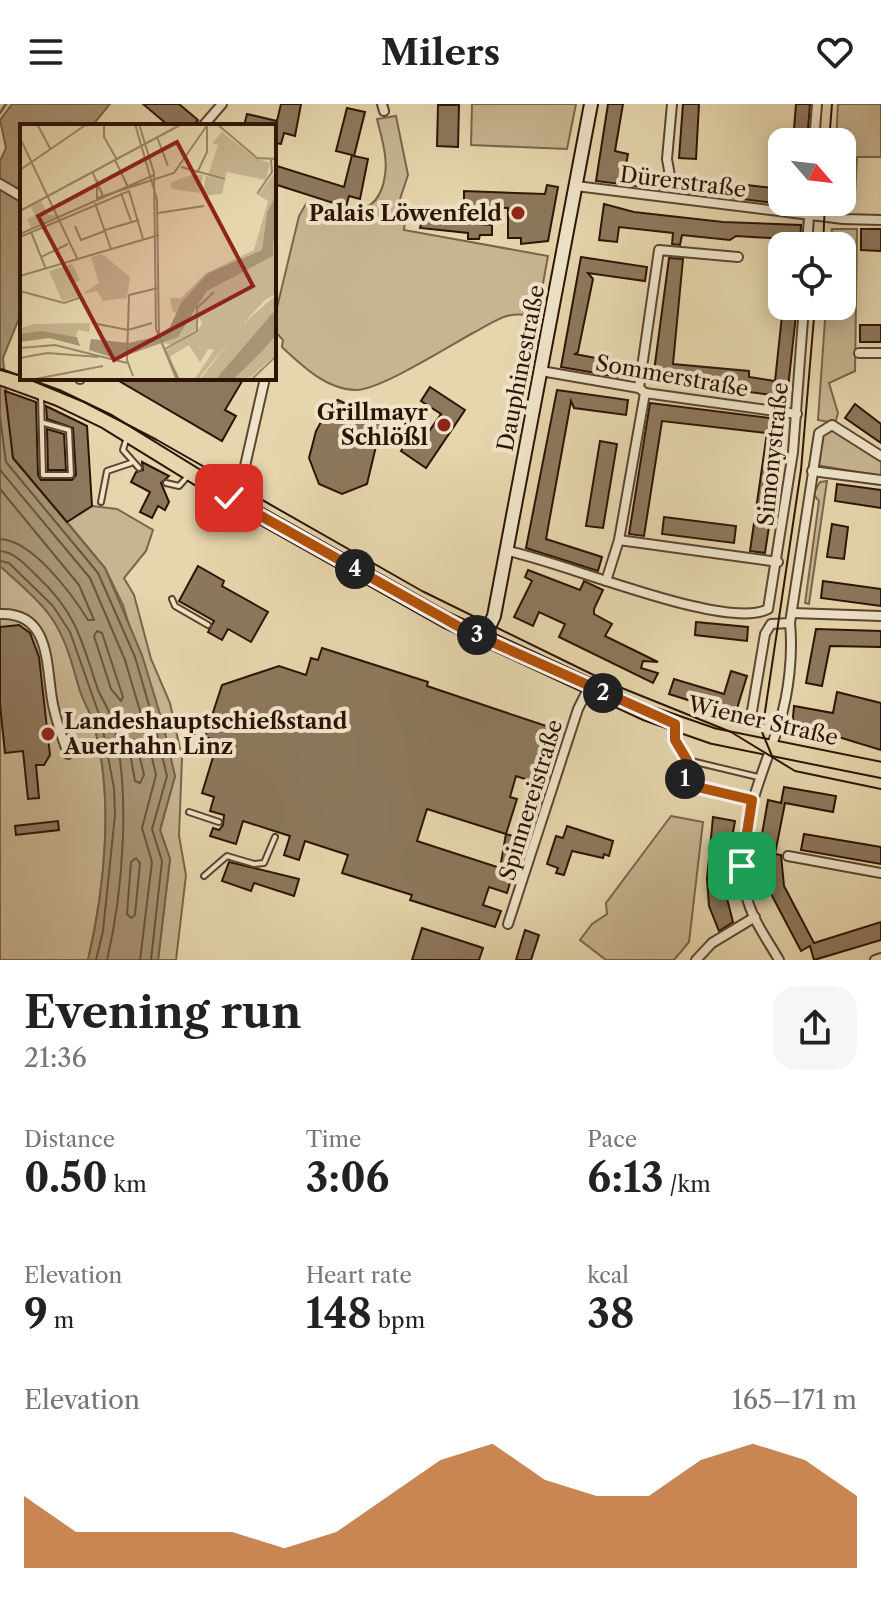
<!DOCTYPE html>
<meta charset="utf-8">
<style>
:root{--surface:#fff;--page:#f6f6f6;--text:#222;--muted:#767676;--accent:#b45309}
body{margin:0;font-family:"Libre Caslon Text",serif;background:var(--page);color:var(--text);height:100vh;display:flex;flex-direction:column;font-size:30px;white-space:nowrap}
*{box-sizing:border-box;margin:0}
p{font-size:26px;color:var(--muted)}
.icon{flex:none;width:44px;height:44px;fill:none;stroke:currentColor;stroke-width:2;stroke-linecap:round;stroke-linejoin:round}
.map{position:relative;height:856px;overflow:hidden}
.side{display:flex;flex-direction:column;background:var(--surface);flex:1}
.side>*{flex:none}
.needle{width:52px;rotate:118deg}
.controls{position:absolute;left:768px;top:24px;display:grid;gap:16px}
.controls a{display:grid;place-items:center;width:88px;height:88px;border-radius:16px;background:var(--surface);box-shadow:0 4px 20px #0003;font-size:40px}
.pin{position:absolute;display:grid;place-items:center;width:68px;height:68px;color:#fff;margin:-34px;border-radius:16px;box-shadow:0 4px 12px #0006}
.km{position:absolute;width:40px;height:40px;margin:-20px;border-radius:50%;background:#222;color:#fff;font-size:22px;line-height:40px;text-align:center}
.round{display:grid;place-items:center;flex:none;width:84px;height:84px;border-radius:24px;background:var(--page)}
.headline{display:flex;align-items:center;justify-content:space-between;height:136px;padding:0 24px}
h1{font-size:44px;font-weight:700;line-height:60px}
.metrics{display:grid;grid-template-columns:repeat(3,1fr);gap:12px;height:136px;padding:8px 24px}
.metrics div{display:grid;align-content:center}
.metrics b{font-size:40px;font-weight:700}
.metrics small{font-size:22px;font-weight:400}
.metrics p{font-size:22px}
.chart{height:224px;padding:16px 24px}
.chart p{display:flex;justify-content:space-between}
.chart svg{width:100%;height:144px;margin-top:8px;fill:var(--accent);opacity:.7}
header{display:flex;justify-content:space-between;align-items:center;height:104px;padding:0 24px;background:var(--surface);font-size:36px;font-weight:700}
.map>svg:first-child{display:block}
.green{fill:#c7b591;stroke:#7a644c;stroke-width:2}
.water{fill:#a79474;stroke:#766048;stroke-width:2}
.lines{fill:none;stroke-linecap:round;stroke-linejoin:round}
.shore{stroke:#6a543d;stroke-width:2}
.stream{stroke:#766048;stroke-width:3}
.building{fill:#8d785d;stroke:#2d1306;stroke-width:2;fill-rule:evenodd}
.street-tunnel{stroke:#c1af8c;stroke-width:8;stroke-dasharray:8 4;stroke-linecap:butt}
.lane-casing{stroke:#5b4430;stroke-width:8}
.street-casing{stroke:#5b4430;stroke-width:12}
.secondary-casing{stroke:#2d1306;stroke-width:16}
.primary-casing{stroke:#2d1306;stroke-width:18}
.lane{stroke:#efe4ca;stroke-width:4}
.street{stroke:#efe4ca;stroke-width:8}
.secondary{stroke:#efe4ca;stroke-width:12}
.primary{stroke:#e6d6ad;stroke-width:14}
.tram{stroke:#2d1306;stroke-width:2}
.route-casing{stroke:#fff;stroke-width:16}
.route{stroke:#b45309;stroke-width:10}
.poi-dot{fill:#8f2418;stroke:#efe4ca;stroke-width:3}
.labels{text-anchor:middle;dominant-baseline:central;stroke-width:8;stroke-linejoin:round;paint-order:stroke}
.street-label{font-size:22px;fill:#2d1306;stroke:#efe4ca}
.poi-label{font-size:22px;font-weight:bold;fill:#2d1306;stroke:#efe4ca;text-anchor:end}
.inset-road{fill:none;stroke:#9c886a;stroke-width:2}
.view{fill:#8f2418;fill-opacity:0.15;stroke:#8f2418;stroke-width:4}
.inset-edge{fill:none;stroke:#2d1306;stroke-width:4}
</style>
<header><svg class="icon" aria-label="menu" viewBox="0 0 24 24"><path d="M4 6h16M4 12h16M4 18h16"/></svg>Milers<svg class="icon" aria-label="heart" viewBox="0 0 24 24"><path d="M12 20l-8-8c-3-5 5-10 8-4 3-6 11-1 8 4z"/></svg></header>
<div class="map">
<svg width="881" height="856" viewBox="0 0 881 856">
<rect width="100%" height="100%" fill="#e6d6ad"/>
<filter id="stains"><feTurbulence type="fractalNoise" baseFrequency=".0025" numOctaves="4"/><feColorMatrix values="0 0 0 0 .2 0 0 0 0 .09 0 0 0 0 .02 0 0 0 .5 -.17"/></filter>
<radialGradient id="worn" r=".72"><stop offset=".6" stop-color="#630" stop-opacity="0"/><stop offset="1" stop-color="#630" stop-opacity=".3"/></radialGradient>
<g class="green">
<path d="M472 0H576L567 45 471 41Z"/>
<path d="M838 0H881V53H857L855 90H850L849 106H831V98H842V38H836Z"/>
<path d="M396 12 408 71 398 101 406 110 404 126 548 152 537 212C505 207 501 214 473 229 449 242 380 286 356 286 327 286 301 261 282 243L283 236 274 226V216L299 112 307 98C338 113 379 117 385 71 388 53 381 32 377 15Z"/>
<path d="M832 125H857L855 267 829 279 838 309 835 319 818 316 826 202H842V142H830Z"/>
<path d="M827 324 840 327 881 357V372L816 361 819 337Z"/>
<path d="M827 377 809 500 805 499 819 397 813 390 820 378Z"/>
<path d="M92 402 117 405 153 426 146 447 124 474 134 491 151 555 170 599 182 654 179 732 186 771 176 856H158L170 755 160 726 175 672 123 501 105 464 67 418Z"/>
<path d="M0 462C16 477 35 492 48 509 66 532 72 560 80 587 84 599 91 609 94 621 114 692 105 784 88 856H0V513L26 512 0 506Z"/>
<path d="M671 712 703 718 689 838 674 856H606L580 836 592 820 607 810 606 799Z"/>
</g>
<path class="water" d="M12 0H110L92 22H22V207L3 254 13 354 105 464 142 551 163 620 175 672 160 726 170 755 158 856H88C105 784 114 692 94 621 91 609 84 599 80 587 72 560 66 532 48 509 35 492 16 477 0 462V57L6 44 0 16Z"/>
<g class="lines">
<g class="shore">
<path d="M0 313 6 358 98 469 135 553 155 622 167 672 152 725 162 757 151 856"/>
<path d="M0 366 90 474 125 556 145 624 156 671 142 724 152 758 140 856"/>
<path d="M0 385 79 481 94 516H88C72 490 32 436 0 435"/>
<path d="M0 447C16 448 28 464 39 474 77 510 82 538 98 586 102 595 108 604 111 613 132 681 123 788 107 856"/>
<path d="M0 457 9 459 53 502 70 528 101 616 114 684 115 711 103 827 96 856"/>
<path d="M97 527 102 529 123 593 121 597 111 585 94 532Z"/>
<path d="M132 635 136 637 144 671 140 679 135 677 128 638Z"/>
<path d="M136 754 140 759 135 811 131 814 127 810 131 758Z"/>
</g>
<path class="stream" d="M0 9 6 0"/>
</g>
<g class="building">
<path d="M143 0H179L198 16 193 22H169Z"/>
<path d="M281 0H301L295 32 284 29 281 40 274 39V22H244L247 10 277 17Z"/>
<path d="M608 0H623L615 47 628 50 625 66 663 71 668 79 677 73 782 85V100L596 77Z"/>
<path d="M683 0H699L696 55 679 54Z"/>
<path d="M796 0H810L807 38H793Z"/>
<path d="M438 1H459L458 43 437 42Z"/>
<path d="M347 4 365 8 354 52 368 55 360 95 349 92 346 103 274 80V61L344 83 352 51 336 47Z"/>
<path d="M547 81 558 83 548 137 521 140V134H508V104L481 103 480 120 492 121V131H480L479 135H468V129L420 124 424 112 464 114V87L545 90Z"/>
<path d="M604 100 634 108 723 118 801 121 800 142H787V135L736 132 730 136 682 131 680 141 672 140 673 129 619 123 617 138 599 136Z"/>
<path d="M861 125H881V147L861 146Z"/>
<path d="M581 153 647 163 645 177 588 169 593 175 578 248 575 250 632 261 630 275 561 263Z"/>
<path d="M669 154 683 155 673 260 749 267V273L775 277 783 202H797L787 293 653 275Z"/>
<rect x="860" y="221" width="21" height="17"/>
<path d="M114 274H244L225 306 236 312 222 337Z"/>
<path d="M430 283 465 306 426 364 401 347 411 332 421 339 441 310 421 297Z"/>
<path d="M557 286 628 296 626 311 574 304 571 297 546 435 602 453 598 467 526 444Z"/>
<path d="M5 287 36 298 38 371 41 376H72L76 371 73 324 47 315 46 302 87 322 92 402 67 418 13 354Z"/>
<path d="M338 296 382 317 367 380 342 390 319 380 309 354 316 327 331 300Z"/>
<path d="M650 299 785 316 765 449 750 447 767 329 662 317 644 432 629 430Z"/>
<path d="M855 300 881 320V339L845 314Z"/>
<path d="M47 325 64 330 66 366H48Z"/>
<path d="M600 337 617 340 603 424 586 422Z"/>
<path d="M142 358 169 372 161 379 169 398 165 406 158 402 152 414 140 408 150 388 131 378 136 368 143 366Z"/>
<path d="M837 380 881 386V404L835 397Z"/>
<path d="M664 413 736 422 734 439 662 430Z"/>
<path d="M832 420 848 423 844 455 827 453Z"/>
<path d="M198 462 224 477 222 482 268 508 251 538 228 525 222 536 208 528 214 517 179 497Z"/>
<path d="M528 466 580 486 584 477 603 486 594 505V510L612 520 605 532 658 558 643 557 641 564 658 569 653 579 559 533 565 520 539 508 533 522 514 513 532 477 525 473Z"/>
<path d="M823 477 881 485V502L821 494Z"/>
<path d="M696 518 748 523 747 537 695 531Z"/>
<path d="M19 521 30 529 39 553 50 651 44 661H36L39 694 28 695 23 647 5 649 0 600V523Z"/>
<path d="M816 525 881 527V543L830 542 822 582 806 579Z"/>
<path d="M322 544 428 578 427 582 558 626 540 680 516 672 510 693 517 695 506 730 523 735 507 789 489 783 483 801 501 807 495 823 410 796 412 791 342 769 348 751 305 737 299 756 284 751 290 732 243 717 236 740 210 732 213 724 219 726 223 721 224 711 210 707 214 693 202 689 218 637 205 633 222 581 279 562 306 571 311 554 318 556ZM427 705 506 730 500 764 417 737Z"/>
<path d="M731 567 747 572 735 611 669 590 674 575 724 590Z"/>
<path d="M837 588 881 599V646L822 628 792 625 794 602 833 609Z"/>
<path d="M784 683 836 692 833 708 785 699 775 750 781 751 784 782 814 839 881 818V836L814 856 810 842 801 847 770 788 768 749 759 747 768 696 781 699Z"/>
<path d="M713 713 735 717 730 745 724 744 722 775 733 818 719 827 709 802 707 775Z"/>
<path d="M58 717 59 726 16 731 15 722Z"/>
<path d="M567 722 613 737 609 752 604 750 603 754 572 747 564 771 556 769 558 764 547 760 556 732 563 734Z"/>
<path d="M804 730 881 743V760L801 746Z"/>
<path d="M229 758 299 775 294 792 254 779 251 787 222 777Z"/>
<path d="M422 824 483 844 479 856H412Z"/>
<path d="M525 826 539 831 531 856H516Z"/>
</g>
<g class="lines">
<path class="street-tunnel" d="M669 87 670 72"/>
<defs>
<g id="lane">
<path d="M41 293 43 371H71L69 326 44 319"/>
<path d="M127 333 123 346 139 364"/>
<path d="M166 379 179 382 187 373"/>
<path d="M101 398 107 367 131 359"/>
<path d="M172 495 175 502 208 521"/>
<path d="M675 622V636L687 656"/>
<path d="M687 656 684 673 694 684 752 696"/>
<path d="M687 656 758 673"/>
<path d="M189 708 219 718"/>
<path d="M204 772 227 752 254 760 264 759 275 733"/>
</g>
<g id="street">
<path d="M382 0 384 7"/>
<path d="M203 22 222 0"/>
<path d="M814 38 817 0"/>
<path d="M670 72 667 55 672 0"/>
<path d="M0 80 22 93"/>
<path d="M576 82 843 115 881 116"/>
<path d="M807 142 810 98"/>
<path d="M859 249H881"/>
<path d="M541 267 639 284 645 289 797 310"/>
<path d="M80 275V274"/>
<path d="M639 284 659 146 738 153"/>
<path d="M812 367 881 376"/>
<path d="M229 394 245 362 265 274"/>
<path d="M619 436 778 458"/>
<path d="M507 447C559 456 726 528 768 505L793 348 804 202"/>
<path d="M606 477 619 436 645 289"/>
<path d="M792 509 881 512"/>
<path d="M0 510C50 508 46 559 52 595 55 615 62 632 68 650"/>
<path d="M752 607 765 530 771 520 790 519"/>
<path d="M788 752 881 769"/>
<path d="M508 820 578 605 589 583"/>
<path d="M696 856 712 839 755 813"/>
<path d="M779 856C767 835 751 814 746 790 732 730 763 672 780 617 789 588 793 549 790 519L819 329 832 321 881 352"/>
<path d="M875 856 881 854"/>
</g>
<path id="secondary" d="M484 534 494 512 591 0"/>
<path id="primary" d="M0 273 58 294 106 317 252 407 446 516 647 609 713 632 881 666"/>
</defs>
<use href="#lane" class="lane-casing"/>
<use href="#street" class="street-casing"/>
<use href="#secondary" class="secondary-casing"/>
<use href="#primary" class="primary-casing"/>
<use href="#lane" class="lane"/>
<use href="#street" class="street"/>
<use href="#secondary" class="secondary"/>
<use href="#primary" class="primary"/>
<g class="tram">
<path d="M829 38 832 0"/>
<path d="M823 142 825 98"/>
<path d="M0 266 22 272"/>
<path d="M26 274 84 298 157 336 422 487 612 580 731 628 795 667 881 685"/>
<path d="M772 652 762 628 801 366 815 202"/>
</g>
</g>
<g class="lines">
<defs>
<path id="route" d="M229 394 463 525 675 620V636L687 656 683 667 689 681 752 696 742 762"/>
</defs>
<use href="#route" class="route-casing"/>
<use href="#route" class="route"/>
</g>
<g class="poi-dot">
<circle cx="518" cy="109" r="8"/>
<circle cx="444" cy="321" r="8"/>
<circle cx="48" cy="630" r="8"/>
</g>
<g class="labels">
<g class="street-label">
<text transform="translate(683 78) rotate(7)">Dürerstraße</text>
<text transform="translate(521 264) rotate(-79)">Dauphinestraße</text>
<text transform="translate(672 272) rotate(10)">Sommerstraße</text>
<text transform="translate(773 350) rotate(-84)">Simonystraße</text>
<text transform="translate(763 617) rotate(13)">Wiener Straße</text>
<text transform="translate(531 696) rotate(-73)">Spinnereistraße</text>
</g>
<g class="poi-label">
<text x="502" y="109">Palais Löwenfeld</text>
<text x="428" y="308">Grillmayr<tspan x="428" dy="25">Schlößl</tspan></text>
<text x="64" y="617" text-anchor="start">Landeshauptschießstand<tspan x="64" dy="25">Auerhahn Linz</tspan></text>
</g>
</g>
<g transform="translate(20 20)">
<rect width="256" height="256" fill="#e6d6ad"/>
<path d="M202 8 235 34 250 39 246 56 207 48 205 54 188 51 198 21 192 19ZM256 47V71L247 88 242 126 188 149 156 189 152 186 150 174H161L185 150 234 126 248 77 238 71ZM171 51H183L180 69 152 65 150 59ZM186 52 205 56 202 70 182 72ZM20 75 28 91H39L11 104 7 95 15 92 10 80ZM256 126V170L245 176 223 200 256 171V185L195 256H180L215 210 178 256H174L194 226 188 225 180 239 169 221 148 234 145 227 178 206 182 199 179 194 177 205 151 221 142 219 168 199 187 167ZM82 130 110 153 107 174 83 177 77 167 62 170 79 159 71 133ZM52 140 60 156 52 160 59 173 42 177 29 147ZM70 199 69 208 58 206 56 212 0 210V205L13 200ZM256 211V230L231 253 213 256Z" fill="#c7b591"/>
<path d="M256 71 253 132 187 167 158 213 97 235 69 226 71 215 109 219 135 213 150 203 161 179 188 149 242 126 247 88ZM256 185V211L244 225 213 256H195ZM21 207 57 213 60 222 29 214 0 218V210Z" fill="#a79474"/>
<path class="inset-road" d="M17 0 31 26M84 0V13L96 34M115 0 137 76 139 213 159 256M119 0 134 49 136 205 157 256M197 0 237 34 256 35M137 13 148 42M0 14 57 134M95 36 108 63M161 43 205 55M0 46 67 0M72 47 83 72M177 49 187 28V2M77 56V74L154 49 188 0M101 69 111 97M237 70 252 48 251 36M75 79 91 125M0 87 162 0M138 89 184 82M55 102 61 116 85 107M85 106 119 96M11 108 26 145M0 110 134 51M0 113 109 67 123 115M21 133 48 120M0 152 139 111M0 167 44 179 62 173M72 199 108 206 132 199M0 224 35 221 107 239M145 225 177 207V184L194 168M0 234 27 229 79 233M113 252 107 236 109 171 138 164M10 256 83 242M231 256 256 232"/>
<path class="view" d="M157 18 233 162 94 236 18 92Z"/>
<rect width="256" height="256" class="inset-edge"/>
</g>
<rect width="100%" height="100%" filter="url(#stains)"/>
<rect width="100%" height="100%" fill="url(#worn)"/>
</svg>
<div class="controls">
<a><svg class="needle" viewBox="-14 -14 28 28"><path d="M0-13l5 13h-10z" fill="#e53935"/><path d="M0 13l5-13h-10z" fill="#767676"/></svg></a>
<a><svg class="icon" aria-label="locate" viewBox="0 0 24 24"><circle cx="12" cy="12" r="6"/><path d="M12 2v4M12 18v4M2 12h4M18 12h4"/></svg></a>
</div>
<div class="pin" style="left:742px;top:762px;background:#1e9e55"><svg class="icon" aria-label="arrive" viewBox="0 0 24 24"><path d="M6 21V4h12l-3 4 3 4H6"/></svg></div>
<div class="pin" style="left:229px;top:394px;background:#d93025"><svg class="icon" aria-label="check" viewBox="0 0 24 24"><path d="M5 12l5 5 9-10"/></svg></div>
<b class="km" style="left:685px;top:675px">1</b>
<b class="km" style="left:603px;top:589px">2</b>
<b class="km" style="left:477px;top:531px">3</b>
<b class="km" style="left:355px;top:465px">4</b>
</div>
<section class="side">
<div class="headline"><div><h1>Evening run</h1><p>21:36</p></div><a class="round"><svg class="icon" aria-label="share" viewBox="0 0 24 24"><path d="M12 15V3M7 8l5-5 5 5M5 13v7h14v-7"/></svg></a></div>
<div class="metrics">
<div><p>Distance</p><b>0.50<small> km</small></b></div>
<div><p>Time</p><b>3:06</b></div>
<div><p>Pace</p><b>6:13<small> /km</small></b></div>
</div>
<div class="metrics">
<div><p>Elevation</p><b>9<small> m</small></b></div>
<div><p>Heart rate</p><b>148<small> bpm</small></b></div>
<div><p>kcal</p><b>38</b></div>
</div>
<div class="chart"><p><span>Elevation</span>165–171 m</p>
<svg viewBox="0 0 160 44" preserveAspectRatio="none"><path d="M0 44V22L10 33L20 33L30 33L40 33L50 38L60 33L70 22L80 11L90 6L100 17L110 22L120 22L130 11L140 6L150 11L160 22V44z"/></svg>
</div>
</section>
